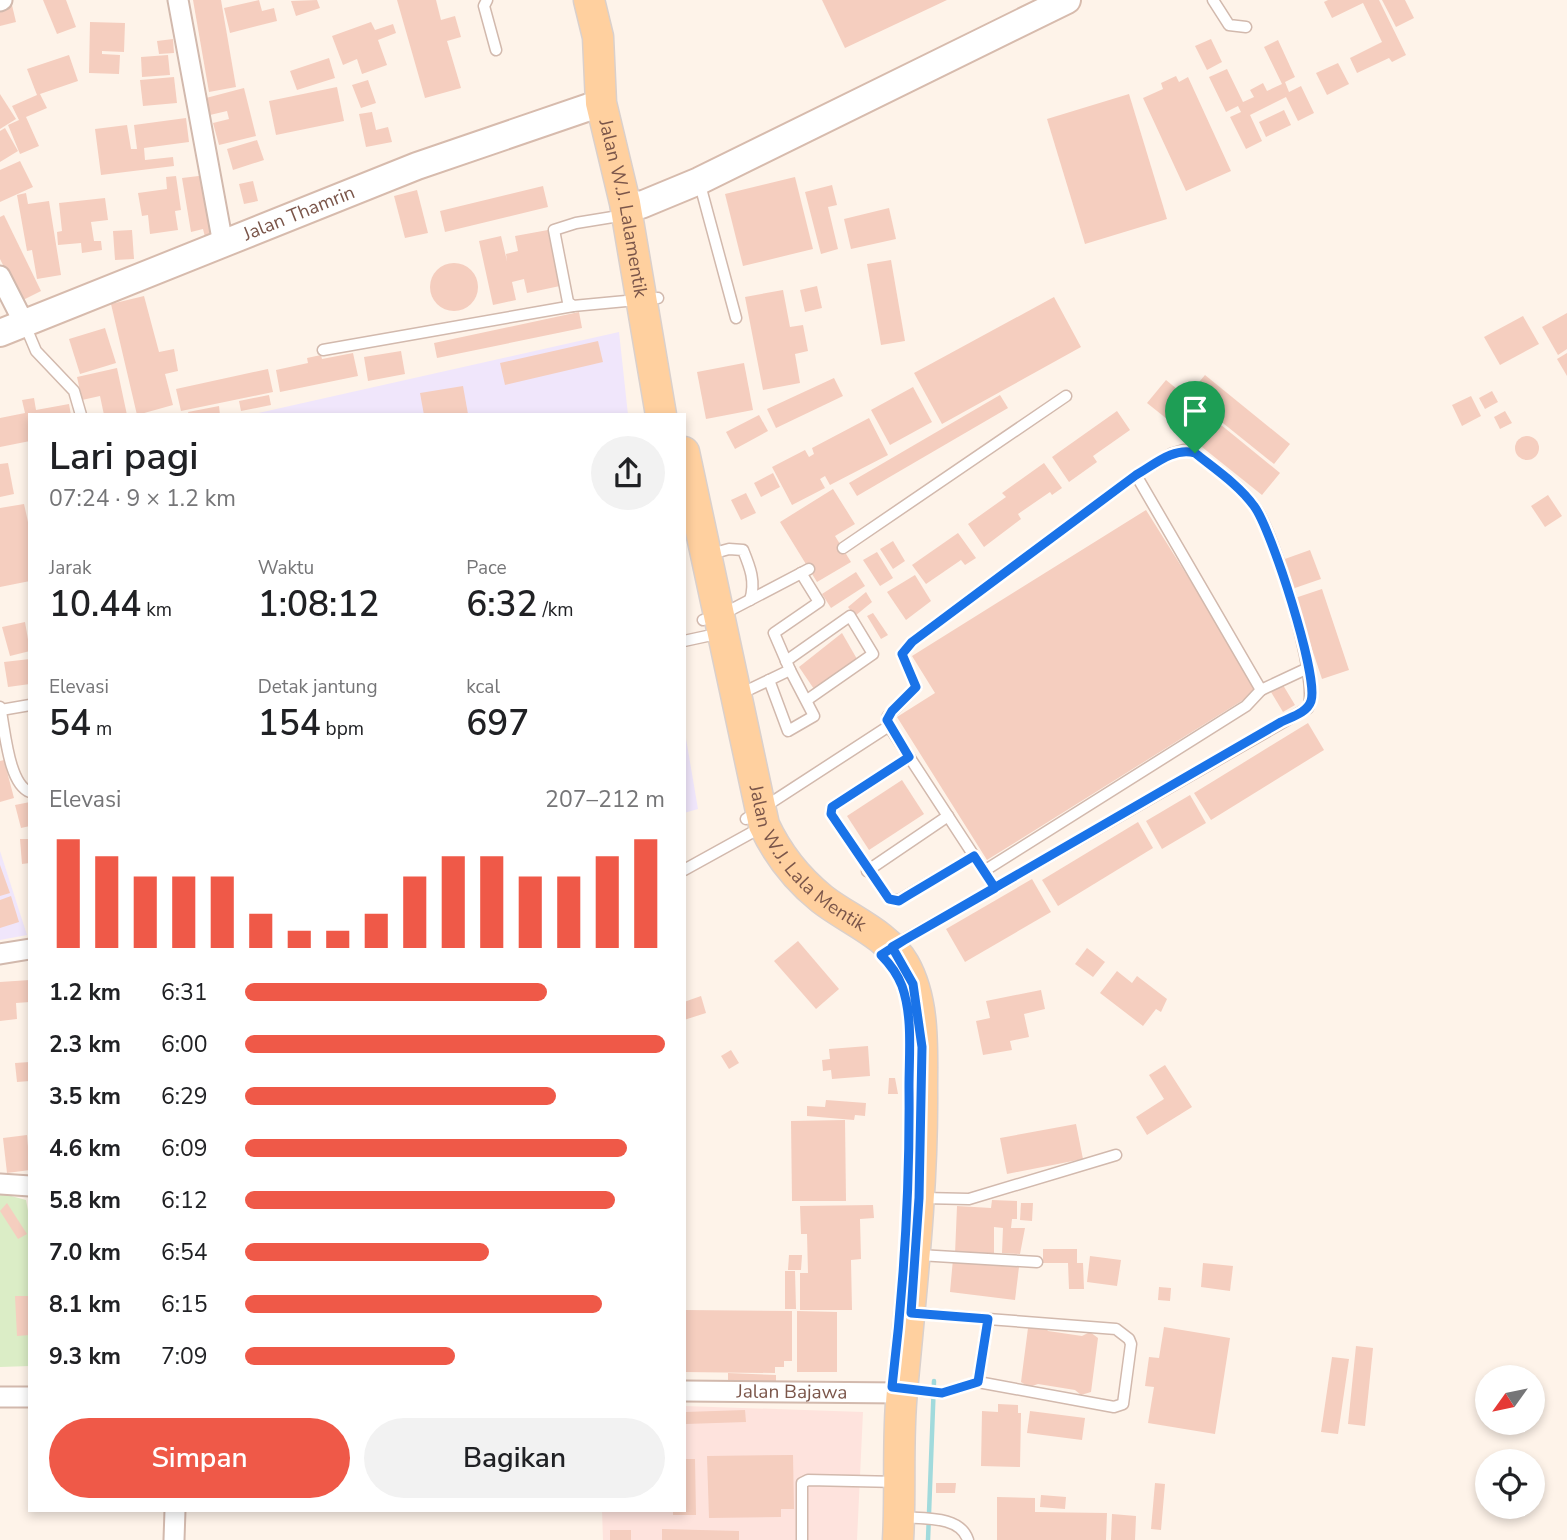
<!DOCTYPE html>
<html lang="id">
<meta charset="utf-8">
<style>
:root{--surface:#fff;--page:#f2f2f2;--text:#202124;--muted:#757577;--accent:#ef5948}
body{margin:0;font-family:"Nunito Sans",sans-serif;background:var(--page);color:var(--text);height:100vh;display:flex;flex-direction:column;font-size:26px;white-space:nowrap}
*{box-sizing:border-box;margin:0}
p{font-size:23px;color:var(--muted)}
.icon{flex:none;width:38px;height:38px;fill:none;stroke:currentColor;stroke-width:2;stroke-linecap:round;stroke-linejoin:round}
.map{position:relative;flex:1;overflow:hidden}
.sheet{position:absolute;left:28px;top:413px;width:658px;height:1099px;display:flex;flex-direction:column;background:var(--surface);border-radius:0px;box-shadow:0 4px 10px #0003}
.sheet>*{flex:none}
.needle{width:46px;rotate:237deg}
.controls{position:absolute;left:1475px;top:1365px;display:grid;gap:14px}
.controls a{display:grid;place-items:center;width:70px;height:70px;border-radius:50%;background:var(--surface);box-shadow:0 4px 10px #0003;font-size:35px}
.pin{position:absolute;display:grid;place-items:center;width:60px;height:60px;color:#fff;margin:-72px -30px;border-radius:50% 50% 50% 0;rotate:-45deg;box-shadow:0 0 7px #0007}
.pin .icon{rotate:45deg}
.round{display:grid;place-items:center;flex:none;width:74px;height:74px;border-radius:37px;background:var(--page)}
.headline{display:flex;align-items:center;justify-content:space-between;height:119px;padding:0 21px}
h1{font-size:38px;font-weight:600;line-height:52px}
.metrics{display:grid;grid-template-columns:repeat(3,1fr);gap:10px;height:119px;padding:7px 21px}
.metrics div{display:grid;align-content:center}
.metrics b{font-size:35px;font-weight:600}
.metrics small{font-size:19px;font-weight:400}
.metrics p{font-size:19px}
.chart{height:196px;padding:14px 21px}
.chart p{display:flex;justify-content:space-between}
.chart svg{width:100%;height:126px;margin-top:7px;stroke:var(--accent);stroke-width:6}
.action{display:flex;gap:14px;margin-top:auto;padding:14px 21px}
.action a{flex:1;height:80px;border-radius:42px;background:var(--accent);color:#fff;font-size:28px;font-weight:600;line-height:80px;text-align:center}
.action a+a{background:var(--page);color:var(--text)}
ul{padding:0 21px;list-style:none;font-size:23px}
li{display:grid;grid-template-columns:112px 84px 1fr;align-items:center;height:52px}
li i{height:18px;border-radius:9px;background:var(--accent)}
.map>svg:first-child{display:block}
.commercial{fill:#fee3dd}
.education{fill:#f0e6fb}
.green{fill:#dbedc6}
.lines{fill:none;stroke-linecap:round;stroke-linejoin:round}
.stream{stroke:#a1dadc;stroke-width:4.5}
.building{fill:#f5cebf}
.lane-casing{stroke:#d2b9ad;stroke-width:13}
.street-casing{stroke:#d2b9ad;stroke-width:23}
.secondary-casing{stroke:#d7bbad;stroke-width:30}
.primary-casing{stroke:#dad0cc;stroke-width:33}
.lane{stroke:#fff;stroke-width:10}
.street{stroke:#fff;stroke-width:19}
.secondary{stroke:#fff;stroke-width:26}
.primary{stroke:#ffd09f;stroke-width:30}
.route-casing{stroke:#fff;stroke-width:14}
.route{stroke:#1a73e8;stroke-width:9}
.labels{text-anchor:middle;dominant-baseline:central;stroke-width:5;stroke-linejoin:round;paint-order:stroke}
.street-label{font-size:19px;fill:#7b564a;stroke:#fff8f1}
</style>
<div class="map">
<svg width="1567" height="1540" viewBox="0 0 1567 1540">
<rect width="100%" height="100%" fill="#fef3e9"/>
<path class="commercial" d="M684 1406 863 1412 857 1540H603L602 1510H684Z"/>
<g class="education">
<path d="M619 332 628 415H249Z"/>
<path d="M684 727 698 809 684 813Z"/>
<path d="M0 851 27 935 0 940Z"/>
</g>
<path class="green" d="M0 1193 26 1200 30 1221V1366L0 1367Z"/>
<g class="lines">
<path class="stream" d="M928 1540 934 1381"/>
</g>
<g class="building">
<path d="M43 0H66L76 27 57 34Z"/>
<path d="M193 0H221L236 87 209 92Z"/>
<path d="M259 0 262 11 274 8 277 21 230 33 224 8Z"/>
<path d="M317 0 320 8 296 16 291 1Z"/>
<path d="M397 0H436L441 20 455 16 461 37 447 41 461 88 425 98Z"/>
<path d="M822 0H947L845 48Z"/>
<path d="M1328 0H1379L1406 55 1392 62 1389 58 1357 73 1350 58 1382 42 1363 3 1332 18 1324 2Z"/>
<path d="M1382 0H1405L1414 18 1396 27Z"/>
<path d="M11 1 16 22 0 26V4Z"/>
<path d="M90 22 125 23 124 52 102 51V54L120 55 119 74 89 73Z"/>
<path d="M371 22 375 30 393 24 396 33 378 40 387 65 362 74 357 59 343 65 332 36Z"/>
<path d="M173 39 174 53 159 54 157 41Z"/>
<path d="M1211 39 1222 62 1207 70 1195 46Z"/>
<path d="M1278 40 1295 77 1285 82 1289 92 1301 86 1314 113 1298 121 1286 97 1250 115 1262 141 1246 149 1230 117 1241 112 1238 106 1226 112 1209 77 1227 69 1243 102 1254 97 1250 90 1263 83 1267 91 1282 84 1264 47Z"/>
<path d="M69 55 78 81 40 94 47 108 26 117 39 146 20 154 8 125 19 120 12 106 37 95 27 69Z"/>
<path d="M168 55 170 75 142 77 141 57Z"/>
<path d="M329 58 335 78 297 90 290 71Z"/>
<path d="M1338 63 1349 84 1327 95 1316 73Z"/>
<path d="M1176 76 1179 82 1188 77 1231 171 1186 191 1143 98 1163 89 1161 83Z"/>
<path d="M174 77 177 103 143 106 140 80Z"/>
<path d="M368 80 376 103 361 108 352 85Z"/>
<path d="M337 87 344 121 276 135 269 101Z"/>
<path d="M244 88 256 136 219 145 213 123 229 119 227 111 210 115 206 98Z"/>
<path d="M0 94 16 119 0 129Z"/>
<path d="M1129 94 1167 219 1085 244 1047 119Z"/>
<path d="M1284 110 1291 125 1266 137 1259 122Z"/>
<path d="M372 112 376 130 388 127 392 142 366 147 359 114Z"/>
<path d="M186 118 189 142 144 148 145 160 173 157 174 166 101 175 95 129 127 125 131 149H137L134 125Z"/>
<path d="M5 128 18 151 0 162V131Z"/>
<path d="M257 140 264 160 233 170 227 149Z"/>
<path d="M20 161 33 187 0 202V170Z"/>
<path d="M207 175 216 235 205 237 203 229 191 232 182 178Z"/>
<path d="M176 176 181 210 175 211 178 230 150 234 148 215 142 216 138 193 167 189 166 177Z"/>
<path d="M795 177 813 249 743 266 725 194Z"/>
<path d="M253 181 258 201 244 204 239 184Z"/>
<path d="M832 185 837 205 828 207 838 249 821 254 805 192Z"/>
<path d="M543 186 548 207 445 232 440 211Z"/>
<path d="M417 190 428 233 405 238 394 196Z"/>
<path d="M26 193 28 204 49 201 61 275 37 279 32 250 27 251 17 195Z"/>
<path d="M105 198 108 220 91 222 94 241H101L102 250 82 253 81 243 58 245 57 232 62 231 59 203Z"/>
<path d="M889 208 896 239 851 249 844 219Z"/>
<path d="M4 215 41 291 21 301 0 259V217Z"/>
<path d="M132 230 134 259 115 260 113 231Z"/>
<path d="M548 230 560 286 527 293 524 279 512 282 516 300 493 305 479 241 501 236 507 261 506 254 518 251 515 236Z"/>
<path d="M891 260 905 341 881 345 867 264Z"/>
<circle cx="454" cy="287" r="24"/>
<path d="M817 286 822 308 805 312 800 290Z"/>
<path d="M783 290 790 327 803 325 808 351 795 354 800 383 763 390 745 297Z"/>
<path d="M144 296 159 352 174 349 178 371 165 374 173 405 137 415 111 304Z"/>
<path d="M1054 297 1081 347 942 424 914 373Z"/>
<path d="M579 312 582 328 437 358 434 343Z"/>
<path d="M1567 313V349L1558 355 1542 327Z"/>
<path d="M1523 316 1539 344 1500 365 1484 337Z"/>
<path d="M105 328 116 363 80 374 69 339Z"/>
<path d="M598 341 603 362 505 385 500 363Z"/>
<path d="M401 351 405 374 368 381 364 357Z"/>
<path d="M353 353 358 376 280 392 276 370 308 363 307 358 321 355 322 359Z"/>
<path d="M1567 353V376L1557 359Z"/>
<path d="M744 363 753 410 706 419 697 372Z"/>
<path d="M117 368 127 415H104L100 396 82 400 77 377Z"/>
<path d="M268 369 273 392 181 411 176 389Z"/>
<path d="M1205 375 1290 444 1274 464 1188 395Z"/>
<path d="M834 378 843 396 776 428 767 409Z"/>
<path d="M1166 380 1280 473 1262 495 1147 403Z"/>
<path d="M463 386 468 414 424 415 420 393Z"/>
<path d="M913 387 932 422 890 445 871 410Z"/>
<path d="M1492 391 1498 402 1485 409 1479 398Z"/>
<path d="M269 395 271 405 241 411 239 401Z"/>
<path d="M1000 395 1008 408 857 496 849 483Z"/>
<path d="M1471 396 1481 416 1462 426 1452 405Z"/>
<path d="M34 398 36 410 69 404 71 415H30V441L0 447V418L25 413 22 400Z"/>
<path d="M219 406 220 415H189L188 412Z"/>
<path d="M1117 411 1130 430 1093 456 1097 462 1069 482 1052 457Z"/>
<path d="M1505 411 1512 423 1500 429 1494 417Z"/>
<path d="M759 415 768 431 735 449 726 432Z"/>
<path d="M869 418 888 455 830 485 825 476 820 479 825 488 792 505 772 467 805 450 809 457 814 454 812 448Z"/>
<circle cx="1527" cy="448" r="12"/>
<path d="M8 463 14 494 0 497V464Z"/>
<path d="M1044 463 1062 488 1052 495 1050 492 1018 514 1021 519 984 547 968 524 1006 497 1002 493Z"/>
<path d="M773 473 780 487 761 497 754 483Z"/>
<path d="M833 489 855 524 835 536 851 562 817 582 780 522Z"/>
<path d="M746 493 756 513 741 520 731 500Z"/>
<path d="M1548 495 1562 516 1545 527 1531 506Z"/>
<path d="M24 504 30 531V581L0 587V508Z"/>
<path d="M1146 510 1259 690 987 860 897 717 935 693 912 656Z"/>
<path d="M958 533 976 558 965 565 961 560 926 584 912 565Z"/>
<path d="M893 541 905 561 893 569 880 549Z"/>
<path d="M1310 550 1321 579 1292 589 1282 560Z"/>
<path d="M877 552 893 578 880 586 863 560Z"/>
<path d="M856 572 865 586 831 608 822 594Z"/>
<path d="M915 575 931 601 906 620 887 592Z"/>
<path d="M1322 589 1349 670 1322 679 1295 598Z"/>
<path d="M866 592 872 602 855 616 848 607Z"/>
<path d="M873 613 888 635 881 639 867 616Z"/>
<path d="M25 622 30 651 10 656 2 627Z"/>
<path d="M842 633 857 659 814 689 799 667Z"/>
<path d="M30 659V684L8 687 4 662Z"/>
<path d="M1283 685 1295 705 1283 712 1271 692Z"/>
<path d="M1308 723 1324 750 1211 820 1194 793Z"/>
<path d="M4 760 14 798 0 802V761Z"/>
<path d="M902 780 924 814 869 850 847 816Z"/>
<path d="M1190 795 1206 823 1162 849 1146 821Z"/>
<path d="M30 802V826L21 828 15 805Z"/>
<path d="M1138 822 1153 848 1058 906 1042 880Z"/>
<path d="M20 839H30V863L22 864Z"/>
<path d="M0 865 10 893 0 896Z"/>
<path d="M1032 879 1051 912 965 962 946 929Z"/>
<path d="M11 896 19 922 0 928V900Z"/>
<path d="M798 941 839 989 816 1009 774 961Z"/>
<path d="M1087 948 1105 962 1093 977 1075 964Z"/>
<path d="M1117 971 1132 983 1137 976 1167 999 1161 1012 1156 1009 1143 1026 1100 993Z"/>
<path d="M30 980V1002L16 1003 17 1019 0 1021V982Z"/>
<path d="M1041 990 1045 1009 1024 1014 1029 1037 1010 1041 1012 1050 983 1055 976 1021 990 1018 986 1001Z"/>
<path d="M701 996 706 1013 684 1020V1002Z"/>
<path d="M868 1046 870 1076 832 1079 831 1070 823 1071 822 1060 830 1059 829 1049Z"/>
<path d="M731 1050 739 1063 729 1069 721 1056Z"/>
<path d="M30 1062V1081L17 1082 15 1063Z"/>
<path d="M1165 1065 1192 1107 1147 1135 1136 1117 1164 1099 1149 1075Z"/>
<path d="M889 1078H895L898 1094H888Z"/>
<path d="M826 1100 866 1103 865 1116 855 1115 854 1120 807 1116V1106L825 1107Z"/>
<path d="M845 1120 846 1201H792L791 1121Z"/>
<path d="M1076 1124 1083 1159 1007 1174 1000 1138Z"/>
<path d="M27 1135 30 1170 7 1173 3 1138Z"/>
<path d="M992 1200 1017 1201V1219H1012L1011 1228H1025L1020 1254 1002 1253 1003 1228 994 1227V1255L955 1254 957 1206 991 1208Z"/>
<path d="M7 1203 27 1234 18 1239 0 1211Z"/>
<path d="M1021 1203H1033L1032 1221 1020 1220Z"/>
<path d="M873 1205 874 1218 860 1219 861 1259 851 1260 852 1310H800V1273H808L807 1234H801L800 1206Z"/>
<path d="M1043 1249H1077V1263H1083L1084 1289H1069L1068 1263H1043Z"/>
<path d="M789 1255H802L801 1270H788Z"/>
<path d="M1090 1256 1121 1260 1117 1286 1087 1282Z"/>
<path d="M953 1259 1019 1267 1015 1300 950 1292Z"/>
<path d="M1203 1263 1233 1266 1230 1291 1201 1287Z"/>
<path d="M785 1271H795L796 1309H785Z"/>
<path d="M1159 1287 1171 1288 1170 1301 1158 1300Z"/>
<path d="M15 1296H30V1335L17 1336Z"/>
<path d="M684 1310 792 1311V1361H784V1367H775V1373L684 1372Z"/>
<path d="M797 1311 837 1312V1372H797Z"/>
<path d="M1045 1327 1048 1331 1082 1336 1090 1332 1098 1338 1091 1392 1081 1395 1075 1390 1038 1384 1029 1387 1021 1382 1028 1328Z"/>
<path d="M1164 1327 1230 1338 1215 1434 1148 1423 1154 1387 1145 1386 1149 1357 1159 1358Z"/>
<path d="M1356 1346 1373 1348 1365 1426 1348 1424Z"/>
<path d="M1332 1357 1349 1359 1338 1434 1321 1432Z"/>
<path d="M728 1373 776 1375V1388L728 1387Z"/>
<path d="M998 1404 1018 1405V1413H1021L1020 1467 981 1466 982 1411 998 1412Z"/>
<path d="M745 1410 746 1422 686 1424 685 1412Z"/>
<path d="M1030 1411 1085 1418 1082 1440 1027 1433Z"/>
<path d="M793 1455 794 1509H781V1517L709 1518 707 1456Z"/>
<path d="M684 1459H695L696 1515H673V1510H684Z"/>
<path d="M936 1483H956L955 1493H936Z"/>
<path d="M1155 1483 1165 1484 1161 1530 1151 1529Z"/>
<path d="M1041 1495 1066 1497 1065 1509 1040 1507Z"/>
<path d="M997 1497 1035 1498V1512L1107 1513 1106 1540H997Z"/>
<path d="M1112 1514 1136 1516 1135 1540H1111Z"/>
<path d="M662 1529 739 1531V1540H662Z"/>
<rect x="610" y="1530" width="21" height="10"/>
</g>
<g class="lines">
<defs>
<g id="lane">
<path d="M487 0 484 6 496 50"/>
<path d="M1213 0 1229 25 1246 27"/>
<path d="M699 181 736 318"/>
<path d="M625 215 576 223 554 230 568 302 573 306 658 298"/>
<path d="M25 325 36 351 74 391 81 415"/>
<path d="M323 350 573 306"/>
<path d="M843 548 1066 396"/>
<path d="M711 554 729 549 743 550C750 567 756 582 750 600"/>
<path d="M703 620 721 615 809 569"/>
<path d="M684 641 721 633"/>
<path d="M786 661 850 616 873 654 807 700"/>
<path d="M769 680 788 731 814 716 790 670"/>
<path d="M1261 690 1308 668"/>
<path d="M740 694 790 670 774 633 819 602 801 573"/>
<path d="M0 707C5 728 8 784 30 792"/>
<path d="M1 710 30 705"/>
<path d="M909 757 832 807 831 814 889 899 899 900 974 856"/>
<path d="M746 819 889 726"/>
<path d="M684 870 760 828"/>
<path d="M867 871 948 816"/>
<path d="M984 871 1246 706 1261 690 1136 475"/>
<path d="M895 945 1308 708C1320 680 1274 533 1255 507 1240 485 1215 469 1195 453L1184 450 1171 454 1136 475 912 642 902 654 916 687 888 716 889 726 995 888"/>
<path d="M923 1198 969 1199 1116 1155"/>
<path d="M919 1255 1037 1262"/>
<path d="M978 1382 1114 1407 1123 1404 1131 1344 1129 1339 1116 1329 988 1319"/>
<path d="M906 1389 942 1393 978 1382 988 1319 914 1313"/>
<path d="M901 1517C923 1519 960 1515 968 1540"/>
<path d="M802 1540V1483L808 1480 898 1482"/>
</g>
<g id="street">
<path d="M178 0 223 244"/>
<path d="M0 1 2 0"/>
<path d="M0 276 24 323"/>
<path d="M0 954 30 949"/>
<path d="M0 1184 30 1186"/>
<path id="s1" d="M684 1391 902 1393"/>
<path d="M0 1397H30"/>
<path d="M174 1540 175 1510"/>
</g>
<g id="secondary">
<path d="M625 203 641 205 699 181 1067 0"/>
<path id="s2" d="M0 333 417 166 601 103"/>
</g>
<g id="primary">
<path id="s3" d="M589 0 598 37 601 103 625 203 661 415"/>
<path id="s4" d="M684 452 764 825C778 855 796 878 822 899 849 920 887 934 904 964 925 1001 922 1049 922 1089 923 1190 911 1291 902 1391 897 1440 901 1491 898 1540"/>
</g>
</defs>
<use href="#lane" class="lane-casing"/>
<use href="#street" class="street-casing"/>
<use href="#secondary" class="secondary-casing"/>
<use href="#primary" class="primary-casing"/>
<use href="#lane" class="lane"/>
<use href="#street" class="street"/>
<use href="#secondary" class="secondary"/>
<use href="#primary" class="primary"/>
</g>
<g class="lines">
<defs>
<path id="route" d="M1195 453C1173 447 1154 465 1136 475L912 642 902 654 916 687 892 711 887 720 909 757 832 807 831 814 889 899 899 901 907 896 974 856 995 888 892 947 913 984 922 1047 919 1198 911 1313 988 1319 978 1382 942 1393 892 1387C904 1287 910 1188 909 1087 909 1054 913 1017 902 986 897 973 890 964 881 955L906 939 1281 722C1291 717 1307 713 1311 701 1319 677 1271 528 1254 506 1239 485 1215 469 1195 453"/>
</defs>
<use href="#route" class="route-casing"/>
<use href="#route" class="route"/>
</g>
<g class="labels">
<g class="street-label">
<text stroke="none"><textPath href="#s3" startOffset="212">Jalan W.J. Lalamentik</textPath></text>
<text stroke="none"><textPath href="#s2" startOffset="322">Jalan Thamrin</textPath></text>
<text stroke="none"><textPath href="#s4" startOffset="434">Jalan W.J. Lala Mentik</textPath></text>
<text stroke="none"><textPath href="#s1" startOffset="108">Jalan Bajawa</textPath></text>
</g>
</g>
</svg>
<div class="controls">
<a><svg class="needle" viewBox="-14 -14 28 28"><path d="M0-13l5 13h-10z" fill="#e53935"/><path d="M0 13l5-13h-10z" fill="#757577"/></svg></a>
<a><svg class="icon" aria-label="locate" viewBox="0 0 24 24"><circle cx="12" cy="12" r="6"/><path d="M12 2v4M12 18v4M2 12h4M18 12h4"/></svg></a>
</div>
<div class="pin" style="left:1195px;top:453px;background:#1e9e55"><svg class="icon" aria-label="arrive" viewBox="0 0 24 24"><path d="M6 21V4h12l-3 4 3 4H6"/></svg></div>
<section class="sheet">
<div class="headline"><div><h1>Lari pagi</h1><p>07:24 · 9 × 1.2 km</p></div><a class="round"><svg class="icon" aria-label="share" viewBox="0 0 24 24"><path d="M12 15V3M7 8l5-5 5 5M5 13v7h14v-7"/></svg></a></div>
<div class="metrics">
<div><p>Jarak</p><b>10.44<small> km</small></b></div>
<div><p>Waktu</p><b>1:08:12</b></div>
<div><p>Pace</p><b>6:32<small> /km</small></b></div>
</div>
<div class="metrics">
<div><p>Elevasi</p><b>54<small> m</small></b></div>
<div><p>Detak jantung</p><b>154<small> bpm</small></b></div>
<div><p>kcal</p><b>697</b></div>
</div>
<div class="chart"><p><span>Elevasi</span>207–212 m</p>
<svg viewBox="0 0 160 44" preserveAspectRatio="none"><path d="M5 44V6M15 44V12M25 44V19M35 44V19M45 44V19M55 44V32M65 44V38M75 44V38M85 44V32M95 44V19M105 44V12M115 44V12M125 44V19M135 44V19M145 44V12M155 44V6"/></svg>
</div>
<ul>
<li><b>1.2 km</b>6:31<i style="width:72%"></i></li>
<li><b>2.3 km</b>6:00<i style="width:100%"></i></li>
<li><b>3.5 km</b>6:29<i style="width:74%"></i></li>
<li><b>4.6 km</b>6:09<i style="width:91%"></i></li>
<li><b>5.8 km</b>6:12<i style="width:88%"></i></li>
<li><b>7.0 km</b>6:54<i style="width:58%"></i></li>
<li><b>8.1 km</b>6:15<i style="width:85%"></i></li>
<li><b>9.3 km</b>7:09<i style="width:50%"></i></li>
</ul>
<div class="action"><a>Simpan</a><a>Bagikan</a></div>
</section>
</div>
